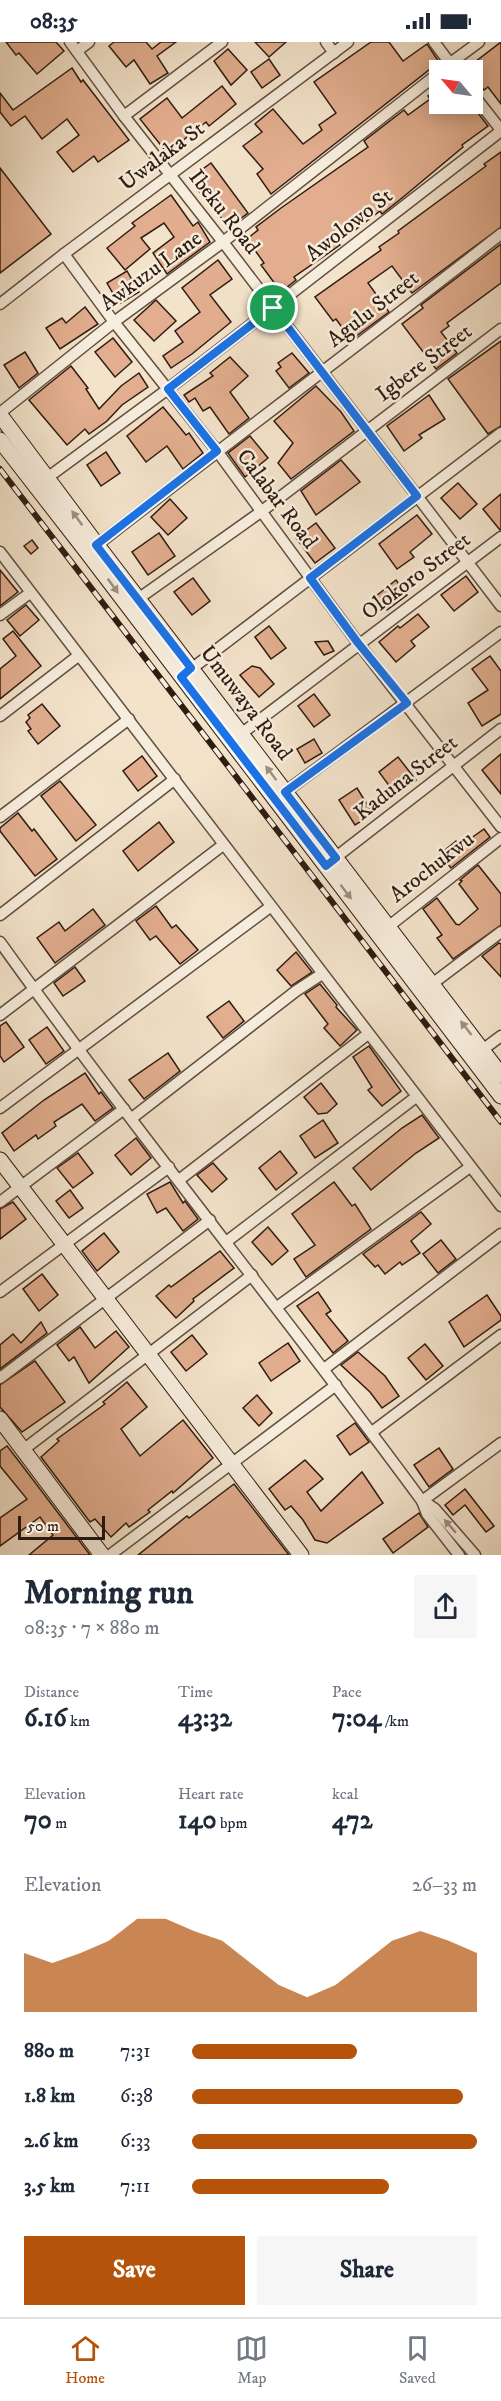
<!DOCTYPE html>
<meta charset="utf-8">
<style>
:root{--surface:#fff;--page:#f6f6f7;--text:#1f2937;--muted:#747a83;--line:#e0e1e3;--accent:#b45309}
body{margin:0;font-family:"IM FELL DW Pica",serif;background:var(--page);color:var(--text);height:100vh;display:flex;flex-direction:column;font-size:22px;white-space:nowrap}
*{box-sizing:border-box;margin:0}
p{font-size:20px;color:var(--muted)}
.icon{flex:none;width:33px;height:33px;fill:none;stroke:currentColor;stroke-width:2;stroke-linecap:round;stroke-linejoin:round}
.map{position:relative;height:1513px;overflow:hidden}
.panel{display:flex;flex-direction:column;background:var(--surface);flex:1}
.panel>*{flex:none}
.needle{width:39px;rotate:299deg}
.buttons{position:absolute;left:429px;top:18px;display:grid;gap:12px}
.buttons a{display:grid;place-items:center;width:54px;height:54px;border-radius:0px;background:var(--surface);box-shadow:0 3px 15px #0003;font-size:30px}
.scale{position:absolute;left:18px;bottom:15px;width:87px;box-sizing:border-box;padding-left:6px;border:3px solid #2f1c10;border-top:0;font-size:16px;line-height:21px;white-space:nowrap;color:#2f1c10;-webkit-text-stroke:4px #f7eddd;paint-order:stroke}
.pin{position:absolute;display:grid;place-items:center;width:51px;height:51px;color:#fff;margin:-26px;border:3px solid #fff;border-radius:50%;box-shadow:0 2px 6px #0007}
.round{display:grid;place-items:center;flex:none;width:63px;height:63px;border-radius:0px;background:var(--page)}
.headline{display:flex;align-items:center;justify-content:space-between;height:102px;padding:0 24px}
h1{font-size:33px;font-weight:700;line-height:45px}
.figures{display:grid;grid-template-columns:repeat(3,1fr);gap:9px;height:102px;padding:6px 24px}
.figures div{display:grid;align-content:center}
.figures b{font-size:26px;font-weight:700}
.figures small{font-size:16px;font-weight:400}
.figures p{font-size:16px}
.chart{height:168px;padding:12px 24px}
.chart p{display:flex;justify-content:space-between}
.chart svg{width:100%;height:108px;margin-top:6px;fill:var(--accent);opacity:.7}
.button{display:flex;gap:12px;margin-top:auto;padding:12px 24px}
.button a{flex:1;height:69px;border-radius:0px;background:var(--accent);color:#fff;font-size:24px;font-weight:700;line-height:69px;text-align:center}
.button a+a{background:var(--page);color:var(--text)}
ul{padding:0 24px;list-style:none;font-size:20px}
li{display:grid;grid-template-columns:96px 72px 1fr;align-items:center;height:45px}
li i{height:15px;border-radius:8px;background:var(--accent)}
.status{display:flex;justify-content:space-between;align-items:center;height:42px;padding:0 30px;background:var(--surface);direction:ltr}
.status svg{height:16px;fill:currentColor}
.dock{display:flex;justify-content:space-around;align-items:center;height:84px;border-top:2px solid var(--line);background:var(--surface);font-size:16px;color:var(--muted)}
.dock a{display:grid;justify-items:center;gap:3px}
.dock .selected{color:var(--accent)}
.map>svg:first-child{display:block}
.building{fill:#e2ae8f;stroke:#2f1c10;stroke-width:1.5}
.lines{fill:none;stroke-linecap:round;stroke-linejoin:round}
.street-casing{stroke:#604e3f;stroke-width:13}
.secondary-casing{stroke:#2f1c10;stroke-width:17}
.street{stroke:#f7eddd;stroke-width:10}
.secondary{stroke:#f7eddd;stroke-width:15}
.rail-casing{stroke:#2f1c10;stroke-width:6}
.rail{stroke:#f7eddd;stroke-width:4;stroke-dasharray:11;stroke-linecap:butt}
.oneway{fill:#9d8f81}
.route-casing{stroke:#fff;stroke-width:12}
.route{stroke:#1a73e8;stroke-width:8}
.labels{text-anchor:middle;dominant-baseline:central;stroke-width:5;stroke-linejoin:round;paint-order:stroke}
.street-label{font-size:22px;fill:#2f1c10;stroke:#f7eddd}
</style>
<div class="status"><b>08:35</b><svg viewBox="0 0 49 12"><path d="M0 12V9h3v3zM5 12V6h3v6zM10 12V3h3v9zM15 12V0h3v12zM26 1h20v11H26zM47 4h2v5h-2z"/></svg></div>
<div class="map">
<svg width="501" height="1513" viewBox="0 0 501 1513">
<rect width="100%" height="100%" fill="#f3e3cb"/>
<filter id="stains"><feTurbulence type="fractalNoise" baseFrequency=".00333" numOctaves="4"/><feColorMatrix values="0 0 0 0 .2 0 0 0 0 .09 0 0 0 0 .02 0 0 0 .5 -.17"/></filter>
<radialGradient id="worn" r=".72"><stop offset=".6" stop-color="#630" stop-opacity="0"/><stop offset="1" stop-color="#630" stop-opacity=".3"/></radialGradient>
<g class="building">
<path d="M6 0H56L64 9 37 32 19 11 16 13Z"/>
<path d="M114 0H146L152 7 161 0H176L157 14 168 31 150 42 134 18 126 25 109 4Z"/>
<path d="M255 0H286L269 15Z"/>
<path d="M371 0H389L403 19 427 2 439 20 271 152 257 132 263 127 243 104 262 90 255 82 273 67 303 102 322 88 319 83 336 71 314 40Z"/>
<path d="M501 0V62L488 45 484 48 472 34V28L467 26Z"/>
<path d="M228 7 247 28 231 43 214 19Z"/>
<path d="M269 17 280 33 262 46 251 30Z"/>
<path d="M72 26 81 40 83 38 129 98 98 120 94 114 73 130 57 110 79 93 67 77 42 97 25 74 11 84 0 70V51L13 68Z"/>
<path d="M222 44 236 62 209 84 206 80 167 111 140 77 167 56 182 76Z"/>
<path d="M440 46V62H471L488 84 462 103 463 105 402 156 382 172 380 169 338 201 340 203 294 235 296 238 281 250 261 223 264 221 247 197 258 188 256 185 281 166 368 105 364 99 404 68 408 73 430 57 428 54Z"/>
<path d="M501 110V185L412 251 392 224 368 241 389 270 351 298 336 277 333 279 315 255 381 208 379 205 399 191 398 189 486 124 484 122Z"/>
<path d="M211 121 248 171 229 185 189 137Z"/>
<path d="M0 126 51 192 0 231Z"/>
<path d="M171 153 193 184 198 180 210 200 167 232 153 211 174 195 164 181 141 196 150 207 125 228 107 206 135 184 132 181Z"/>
<path d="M501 202V241L447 281 449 284 441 290 457 311 436 327 402 282 423 266 421 263Z"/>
<path d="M218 218 232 237 210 253 231 280 192 312 171 326 163 314 183 300 175 289 200 270 182 246Z"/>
<path d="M127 229 139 250 119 262 107 241Z"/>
<path d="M156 258 176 279 154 299 134 278Z"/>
<path d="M85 265 98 282 60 307 46 286 62 276 66 281Z"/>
<path d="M113 296 132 320 115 335 95 310Z"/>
<path d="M501 299V384L488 392 448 337Z"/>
<path d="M25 310 38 331 19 346 4 323Z"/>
<path d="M292 311 309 331 289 346 276 329 281 325 278 321Z"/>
<path d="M230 315 248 334 230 350 249 376 229 392 210 365 203 369 195 356 189 360 184 353 213 334 210 331Z"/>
<path d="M71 324 88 346 86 347 99 367 121 344 139 331 148 345 122 363 107 379 89 392 85 387 67 403 29 358Z"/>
<path d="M316 344 341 370 354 389 291 437 278 421 293 401 274 379Z"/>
<path d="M429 353 445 377 419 393 422 396 404 409 387 384Z"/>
<path d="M163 365 186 393 189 391 203 411 183 427 167 404 146 420 127 394Z"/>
<path d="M250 394 268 416 245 435 228 411Z"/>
<path d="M106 410 120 431 101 444 87 423Z"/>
<path d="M341 418 360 440 316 473 301 449Z"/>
<path d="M458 441 477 462 460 477 441 456Z"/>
<path d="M501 452V488H500L483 467Z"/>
<path d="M170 457 187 476 168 493 151 475Z"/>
<path d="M417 473 432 492 410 510 414 515 397 527 379 502Z"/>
<path d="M316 481 335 506 315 521 296 496Z"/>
<path d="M159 491 175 514 148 533 132 510Z"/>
<path d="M32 498 38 506 31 512 24 504Z"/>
<path d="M0 528 18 550 0 564Z"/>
<path d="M466 534 478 550 454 569 441 553Z"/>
<path d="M193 536 210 559 192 573 174 550Z"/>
<path d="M396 538 407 553 387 568 376 554Z"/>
<path d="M26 563 39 578 20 594 7 578Z"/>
<path d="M418 572 429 585 411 599 415 604 396 620 379 600 398 584 400 586Z"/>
<path d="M269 584 286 606 271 617 255 595Z"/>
<path d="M13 589 41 624 0 657V627L16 614 3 597Z"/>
<path d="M328 599 334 609 324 613 315 600Z"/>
<path d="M490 614 501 629V672L482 684 468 661 488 648 472 627Z"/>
<path d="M252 624 260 626 274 642 259 655 240 633Z"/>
<path d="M314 652 330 673 314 685 298 664Z"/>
<path d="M42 662 60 684 38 702 28 689 31 687 26 680 30 676 28 673Z"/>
<path d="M314 697 322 711 305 721 297 707Z"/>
<path d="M501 712V752L482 728Z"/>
<path d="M142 714 157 734 138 749 123 729Z"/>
<path d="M398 715 416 738 396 753 379 730Z"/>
<path d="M60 739 96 783 76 799 41 754Z"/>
<path d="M357 746 373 772 355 783 339 758Z"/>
<path d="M18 771 32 789 34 787 57 817 35 834 0 789V786Z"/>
<path d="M159 780 174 800 138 829 123 809Z"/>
<path d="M484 787 490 795 451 826 440 812 456 799 460 804Z"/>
<path d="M478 823 501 852V883L453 917 437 896 442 893 423 867 437 856 456 882 459 883 478 867 459 842 462 839 460 838Z"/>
<path d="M156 864 172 886 176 883 198 908 180 922 156 894 150 898 136 879Z"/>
<path d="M93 867 105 883 55 921 37 896 59 880 65 889Z"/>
<path d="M499 901 501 902V935L482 914Z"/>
<path d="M296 910 312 930 291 944 277 928Z"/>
<path d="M75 925 85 939 63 954 54 941Z"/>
<path d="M320 942 337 963 336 965 357 988 340 1004 324 986 328 982 305 952Z"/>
<path d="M229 959 244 979 223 996 207 975Z"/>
<path d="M6 980 24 1005 4 1020 0 1014V984Z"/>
<path d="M47 985 64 1009 46 1022 29 998Z"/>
<path d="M369 1004 401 1049 382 1064 368 1048 372 1045 353 1015Z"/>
<path d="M168 1011 180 1029 144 1057 129 1038Z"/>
<path d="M85 1031 99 1052 101 1050 113 1066 95 1079 82 1062 54 1080 56 1084 38 1097 36 1093 14 1109 2 1091 44 1058Z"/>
<path d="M321 1041 337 1062 327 1071 318 1072 304 1055Z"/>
<path d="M422 1073 439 1096 416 1111 371 1148 353 1126 402 1086Z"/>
<path d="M323 1078 338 1101 315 1116 300 1094Z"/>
<path d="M136 1096 151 1116 131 1133 115 1113Z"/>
<path d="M280 1109 297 1131 276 1148 259 1126Z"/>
<path d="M78 1111 93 1131 73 1146 57 1126Z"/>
<path d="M213 1121 227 1137 212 1150 197 1133Z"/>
<path d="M170 1140 183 1161 185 1159 198 1177 183 1189 166 1166 157 1171 147 1152Z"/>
<path d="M334 1140 352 1164 355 1162 371 1187 306 1235 294 1217 315 1203 292 1172Z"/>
<path d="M70 1148 83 1166 69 1176 56 1159Z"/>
<path d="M13 1160 26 1177 0 1197V1167Z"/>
<path d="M421 1170 431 1182 411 1199 420 1211 402 1223 400 1220 385 1232 378 1223 375 1225 363 1212Z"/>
<path d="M268 1185 288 1209 272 1223 252 1200Z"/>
<path d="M104 1191 119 1210 97 1229 82 1209Z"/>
<path d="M441 1198 456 1217 438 1231 423 1212Z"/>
<path d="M220 1209 234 1226 193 1257 194 1259 176 1276 156 1254 169 1243 171 1245Z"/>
<path d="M42 1232 58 1253 39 1269 23 1247Z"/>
<path d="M318 1250 331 1269 326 1272 348 1299 333 1311 297 1264Z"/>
<path d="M487 1253 501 1274V1278L464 1305 449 1280Z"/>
<path d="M41 1280 47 1291 0 1327V1303L13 1292 21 1301Z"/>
<path d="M80 1285 95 1306 116 1289 129 1305 89 1341 74 1315 69 1319 57 1303Z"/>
<path d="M192 1293 207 1312 186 1329 171 1310Z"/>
<path d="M288 1301 300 1319 271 1339 259 1321Z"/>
<path d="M425 1302 443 1324 426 1338 408 1316Z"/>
<path d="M358 1310 385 1334 399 1354 382 1366 370 1350 341 1323Z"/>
<path d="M35 1319 65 1360 22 1390 0 1365V1343Z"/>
<path d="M127 1340 147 1365 121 1387 140 1414 183 1378 213 1416 173 1451 172 1449 148 1468 150 1470 129 1485 126 1481 111 1495 95 1477 90 1480 41 1415 59 1399 57 1397 105 1362 103 1360Z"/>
<path d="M257 1353 272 1371 259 1384 243 1366Z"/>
<path d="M355 1381 369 1400 350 1413 337 1394Z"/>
<path d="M7 1404 21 1422 90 1513H29L53 1493 40 1475 0 1504V1476L27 1457 0 1424V1409Z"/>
<path d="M439 1406 453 1427 429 1445 414 1423Z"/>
<path d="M305 1418 323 1437 307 1450 321 1469 362 1430 383 1461 327 1501 315 1498 303 1478 291 1464 285 1468 269 1447Z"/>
<path d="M234 1442 289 1513H138L187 1474 189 1476Z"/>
<path d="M465 1447 494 1484 486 1490 465 1463 453 1473 445 1463Z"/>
<path d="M419 1471 428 1485 393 1511 383 1497Z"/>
</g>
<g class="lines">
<defs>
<g id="street">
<path d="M70 0 124 74 223 200 501 564"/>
<path d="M326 0 334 11"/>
<path d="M434 0 455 28"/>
<path d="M77 9 89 0"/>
<path d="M441 28 479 0"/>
<path d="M472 51 501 88"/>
<path d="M124 74 222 0"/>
<path d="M64 212 114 280 217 409 358 601 501 785"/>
<path d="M0 262 64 212 348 0"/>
<path d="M0 371 114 280 223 200 440 30"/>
<path d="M47 436 168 347 501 89"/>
<path d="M97 503C231 398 367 297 501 192"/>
<path d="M0 510 501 1164"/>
<path d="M138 557 262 469 501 287"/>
<path d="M0 573 30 551"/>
<path d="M186 631 501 391"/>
<path d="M0 674 78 614"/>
<path d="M241 692 501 495"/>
<path d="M285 750 501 590"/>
<path d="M0 775 129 677"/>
<path d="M331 819 501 687"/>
<path d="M0 873 175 737"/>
<path d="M388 885 501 796"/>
<path d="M0 900C136 1090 284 1271 422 1459L427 1472 459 1513"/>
<path d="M432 942 501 890"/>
<path d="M0 973 223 803"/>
<path d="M477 1012 501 994"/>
<path d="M0 1066 270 865"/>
<path d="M132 1076 296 949 322 932"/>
<path d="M179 1138 368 992"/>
<path d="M0 1160 124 1067"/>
<path d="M226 1200 416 1055"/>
<path d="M0 1250 169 1125"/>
<path d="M277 1265 470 1125"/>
<path d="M324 1327 501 1192"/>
<path d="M0 1336 210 1178"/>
<path d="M372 1390 501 1293"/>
<path d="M23 1408 252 1233"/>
<path d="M422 1459 501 1401"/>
<path d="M423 1459 435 1467 475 1513"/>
<path d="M110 1513 336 1343"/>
</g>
<g id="secondary">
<path d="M0 373 97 503 501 1033"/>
<path d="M0 398 87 510 501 1054"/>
<path d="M0 1118 301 1513"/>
<path d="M0 1377 102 1513"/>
</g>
</defs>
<use href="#street" class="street-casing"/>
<use href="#secondary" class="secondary-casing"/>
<use href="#street" class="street"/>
<use href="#secondary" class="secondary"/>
<defs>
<path id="rail" d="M0 427 501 1080"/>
</defs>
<use href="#rail" class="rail-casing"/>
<use href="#rail" class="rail"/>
</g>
<defs><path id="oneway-solid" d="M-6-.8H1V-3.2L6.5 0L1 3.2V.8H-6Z" transform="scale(1.5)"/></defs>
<g class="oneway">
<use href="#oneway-solid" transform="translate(77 476) rotate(-126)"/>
<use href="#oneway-solid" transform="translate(113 544) rotate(54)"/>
<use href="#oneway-solid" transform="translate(271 731) rotate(-127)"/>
<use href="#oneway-solid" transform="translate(346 850) rotate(53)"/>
<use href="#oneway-solid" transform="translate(466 986) rotate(-128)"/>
<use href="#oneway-solid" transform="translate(450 1484) rotate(-131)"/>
</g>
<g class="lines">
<defs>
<path id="route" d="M273 266 417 454 310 536 358 601 407 661 285 750 336 816 326 824 181 635 191 626 96 503 217 409 168 347Z"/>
</defs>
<use href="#route" class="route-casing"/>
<use href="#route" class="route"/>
</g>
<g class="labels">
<g class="street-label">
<text transform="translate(162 114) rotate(-37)">Uwalaka St</text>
<text transform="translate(224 170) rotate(52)">Ibeku Road</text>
<text transform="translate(349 183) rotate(-38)">Awolowo St</text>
<text transform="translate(151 229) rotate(-36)">Awkuzu Lane</text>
<text transform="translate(373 267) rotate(-38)">Agulu Street</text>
<text transform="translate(424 321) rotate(-37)">Igbere Street</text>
<text transform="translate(277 457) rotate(53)">Calabar Road</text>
<text transform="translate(416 534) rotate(-37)">Olokoro Street</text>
<text transform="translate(246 661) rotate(53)">Umuwaya Road</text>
<text transform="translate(406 736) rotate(-38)">Kaduna Street</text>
<text transform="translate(432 825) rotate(-38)">Arochukwu</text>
</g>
</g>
<rect width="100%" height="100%" filter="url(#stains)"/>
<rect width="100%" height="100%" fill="url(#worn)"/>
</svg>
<div class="buttons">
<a><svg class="needle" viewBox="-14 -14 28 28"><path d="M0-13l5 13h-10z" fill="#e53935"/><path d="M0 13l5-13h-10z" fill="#747a83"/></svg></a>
</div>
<div class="scale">50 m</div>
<div class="pin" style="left:273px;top:266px;background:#1e9e55"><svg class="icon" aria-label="arrive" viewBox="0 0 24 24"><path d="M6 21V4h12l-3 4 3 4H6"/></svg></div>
</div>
<section class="panel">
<div class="headline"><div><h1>Morning run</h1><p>08:35 · 7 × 880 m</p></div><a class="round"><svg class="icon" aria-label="share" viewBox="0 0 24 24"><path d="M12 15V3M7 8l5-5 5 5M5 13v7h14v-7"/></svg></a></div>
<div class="figures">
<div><p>Distance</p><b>6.16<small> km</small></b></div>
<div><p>Time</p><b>43:32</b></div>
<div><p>Pace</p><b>7:04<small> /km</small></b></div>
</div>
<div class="figures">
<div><p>Elevation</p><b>70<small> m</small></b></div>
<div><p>Heart rate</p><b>140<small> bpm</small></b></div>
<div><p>kcal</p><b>472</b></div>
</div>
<div class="chart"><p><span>Elevation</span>26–33 m</p>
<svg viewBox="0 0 160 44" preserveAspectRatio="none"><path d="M0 44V20L10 24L20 20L30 15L40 6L50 6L60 11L70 15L80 24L90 33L100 38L110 33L120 24L130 15L140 11L150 15L160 20V44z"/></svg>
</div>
<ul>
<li><b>880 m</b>7:31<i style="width:58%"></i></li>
<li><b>1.8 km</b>6:38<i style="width:95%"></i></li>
<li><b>2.6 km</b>6:33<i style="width:100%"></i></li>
<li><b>3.5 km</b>7:11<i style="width:69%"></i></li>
</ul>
<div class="button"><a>Save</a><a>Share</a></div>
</section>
<nav class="dock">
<a class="selected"><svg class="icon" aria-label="home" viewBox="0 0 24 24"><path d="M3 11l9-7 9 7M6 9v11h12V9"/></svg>Home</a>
<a><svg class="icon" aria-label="map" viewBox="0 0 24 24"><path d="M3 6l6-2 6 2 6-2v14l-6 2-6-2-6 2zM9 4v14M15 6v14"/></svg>Map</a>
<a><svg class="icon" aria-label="saved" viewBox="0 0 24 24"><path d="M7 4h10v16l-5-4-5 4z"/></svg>Saved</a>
</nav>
